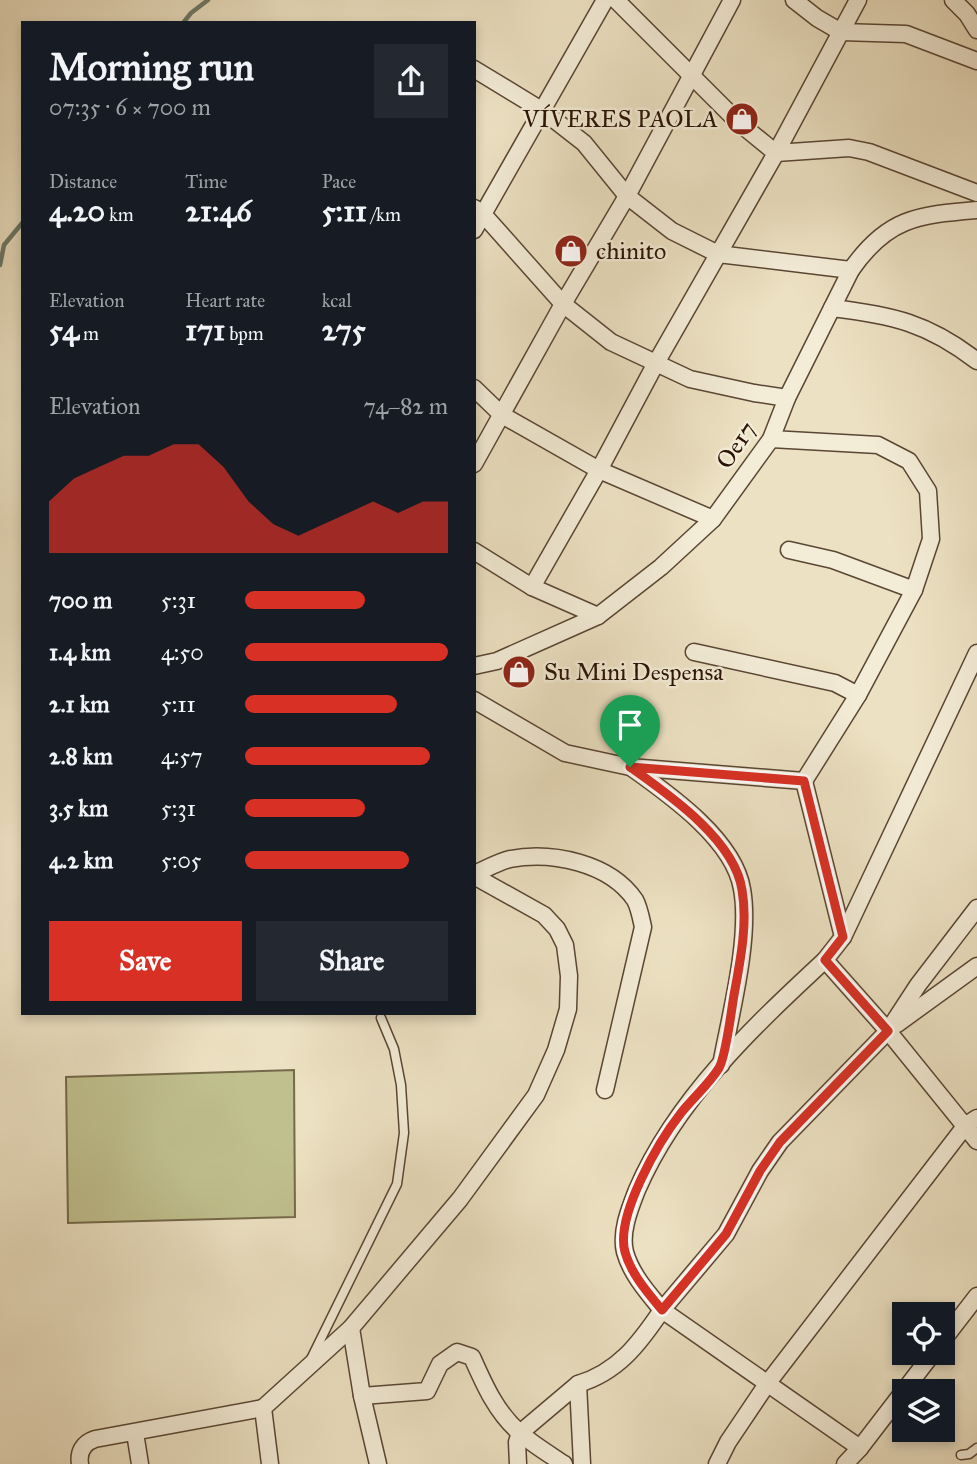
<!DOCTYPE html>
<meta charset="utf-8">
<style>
:root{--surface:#171b24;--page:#242831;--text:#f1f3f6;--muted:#9ea1a6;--accent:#d93025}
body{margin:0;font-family:"IM FELL Great Primer",serif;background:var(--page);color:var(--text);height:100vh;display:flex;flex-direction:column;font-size:26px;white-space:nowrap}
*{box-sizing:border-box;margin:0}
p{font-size:23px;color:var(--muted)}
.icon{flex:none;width:38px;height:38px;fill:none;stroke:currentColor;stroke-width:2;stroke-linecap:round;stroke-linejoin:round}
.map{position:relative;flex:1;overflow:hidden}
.details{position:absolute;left:21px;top:21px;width:455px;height:994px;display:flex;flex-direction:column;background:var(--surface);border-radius:0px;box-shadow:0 4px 10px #0003}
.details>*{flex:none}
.fabs{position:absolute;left:892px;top:1302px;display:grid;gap:14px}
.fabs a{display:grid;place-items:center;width:63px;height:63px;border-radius:0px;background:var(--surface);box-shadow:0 4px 10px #0003;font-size:35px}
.pin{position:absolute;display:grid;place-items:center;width:60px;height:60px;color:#fff;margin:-72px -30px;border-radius:50% 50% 50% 0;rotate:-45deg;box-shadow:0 0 7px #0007}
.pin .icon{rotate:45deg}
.round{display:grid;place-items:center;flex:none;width:74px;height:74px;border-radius:0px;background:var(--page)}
.summary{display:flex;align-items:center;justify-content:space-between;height:119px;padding:0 28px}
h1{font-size:38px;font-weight:700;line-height:52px}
.stats{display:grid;grid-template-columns:repeat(3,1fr);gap:10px;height:119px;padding:7px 28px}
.stats div{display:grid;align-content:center}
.stats b{font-size:30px;font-weight:700}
.stats small{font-size:19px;font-weight:400}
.stats p{font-size:19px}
.chart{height:196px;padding:14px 28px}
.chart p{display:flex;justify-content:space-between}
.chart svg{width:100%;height:126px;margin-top:7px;fill:var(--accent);opacity:.7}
.action{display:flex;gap:14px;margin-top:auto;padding:14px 28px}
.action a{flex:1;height:80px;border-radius:0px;background:var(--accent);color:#fff;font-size:28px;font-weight:700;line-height:80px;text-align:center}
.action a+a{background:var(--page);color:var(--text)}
ul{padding:0 28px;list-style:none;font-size:23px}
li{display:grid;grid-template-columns:112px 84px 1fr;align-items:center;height:52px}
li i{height:18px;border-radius:9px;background:var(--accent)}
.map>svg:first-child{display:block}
.pitch{fill:#c0c08e;stroke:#746949;stroke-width:2}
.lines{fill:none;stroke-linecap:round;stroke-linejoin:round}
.stream{stroke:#6c796a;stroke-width:4.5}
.lane-casing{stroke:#5a4634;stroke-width:11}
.street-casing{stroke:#5a4634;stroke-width:19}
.lane{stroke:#f3ecd7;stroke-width:8}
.street{stroke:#f3ecd7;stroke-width:16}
.route-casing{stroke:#fff;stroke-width:14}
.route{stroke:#d93025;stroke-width:9}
.labels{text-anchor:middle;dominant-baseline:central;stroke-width:5;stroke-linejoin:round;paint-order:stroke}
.poi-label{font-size:24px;fill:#291204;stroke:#f3ecd7;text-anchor:start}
.street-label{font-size:24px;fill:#291204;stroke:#f3ecd7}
</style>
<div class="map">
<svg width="977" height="1464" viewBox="0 0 977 1464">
<rect width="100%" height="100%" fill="#ece1c2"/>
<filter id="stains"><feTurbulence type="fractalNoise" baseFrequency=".00286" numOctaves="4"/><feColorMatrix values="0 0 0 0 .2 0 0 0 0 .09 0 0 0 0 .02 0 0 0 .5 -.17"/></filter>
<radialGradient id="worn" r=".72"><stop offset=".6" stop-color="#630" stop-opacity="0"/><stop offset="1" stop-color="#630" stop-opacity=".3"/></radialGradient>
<path class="pitch" d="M294 1070 295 1217 68 1223 66 1077Z"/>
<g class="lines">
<g class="stream">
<path d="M183 23 191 13 208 0"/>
<path d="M0 265 4 245 23 222"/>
</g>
<defs>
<g id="lane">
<path d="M311 1359 397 1184 404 1133 401 1085 394 1049 381 1018"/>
<path d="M961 1455 969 1454 977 1448"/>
</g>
<g id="street">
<path d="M616 0 738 122 776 153 849 148 869 152 977 193"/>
<path d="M794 0 817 18 841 32 906 34 977 61"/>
<path d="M953 0 967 14 977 30"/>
<path d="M474 69 543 111 584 143 627 196 672 231 718 254 851 270"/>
<path d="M474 208 483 214 563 304 611 342 690 379 754 393 787 398"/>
<path d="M474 230 605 0"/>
<path d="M832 308C892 315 928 323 977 361"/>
<path d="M474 388 502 415 599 470 713 519"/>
<path d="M474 464 563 304 627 196 732 0"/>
<path d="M789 550 833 560 914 590"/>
<path d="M474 551 532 587 598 616"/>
<path d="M532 587 599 470 656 363 776 153 858 0"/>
<path d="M694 652 835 683 858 695"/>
<path d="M977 653 843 937 825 960 888 1031 977 1141"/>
<path d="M474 666 497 661 598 616 661 567 713 519 771 439 787 398 851 270C887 218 917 215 977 210"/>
<path d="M474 700 565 753 630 767 804 781 858 695 914 590 931 539 928 491 909 461 878 445 771 439"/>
<path d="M632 768C670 795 734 840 742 889 751 938 730 1016 721 1065"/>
<path d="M804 781 843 937"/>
<path d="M474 874C486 869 498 862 510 859 552 851 610 863 635 900 639 907 641 918 643 927L605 1090"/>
<path d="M897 1024 977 966"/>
<path d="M351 1328 362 1396 378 1464"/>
<path d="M943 1340 977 1296"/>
<path d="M578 1384C618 1372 639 1344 662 1310 648 1293 631 1274 625 1252 620 1232 630 1208 637 1190 676 1099 754 1026 825 960"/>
<path d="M362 1396 427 1391 440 1364 457 1352 472 1357C484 1384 496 1412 519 1432 532 1444 549 1454 564 1464"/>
<path d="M135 1433 140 1464"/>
<path d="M860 1448 662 1310 726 1234 760 1171 780 1142 888 1031 918 985 977 908"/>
<path d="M80 1464C78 1452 83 1443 95 1439L263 1408"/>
<path d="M270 1464 263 1408 351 1328 460 1199 536 1095 556 1050 568 1009 569 976 565 945 557 929 544 915 474 876"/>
<path d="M518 1464 517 1442 520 1433 578 1384 582 1464"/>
<path d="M717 1464 728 1442 767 1384 966 1125 977 1118"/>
<path d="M845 1464 860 1448 933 1353"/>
</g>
</defs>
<use href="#lane" class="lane-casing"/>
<use href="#street" class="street-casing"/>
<use href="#lane" class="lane"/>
<use href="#street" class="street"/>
</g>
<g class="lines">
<defs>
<path id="route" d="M630 767 804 781 843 937 825 960 888 1031 780 1142 760 1171 726 1234 662 1310C648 1293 631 1274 625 1252 615 1216 659 1141 681 1113 693 1098 709 1084 719 1068 726 1056 731 1012 734 995 740 962 748 924 742 890 735 840 668 794 630 767Z"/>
</defs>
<use href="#route" class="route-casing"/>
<use href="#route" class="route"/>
</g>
<defs>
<symbol id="shop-disc" viewBox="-11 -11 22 22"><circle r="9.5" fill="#8f2418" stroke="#f3ecd7"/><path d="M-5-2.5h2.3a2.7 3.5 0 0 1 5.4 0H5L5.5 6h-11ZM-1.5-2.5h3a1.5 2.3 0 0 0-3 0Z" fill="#fff"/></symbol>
</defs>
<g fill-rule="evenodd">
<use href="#shop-disc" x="723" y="100" width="38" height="38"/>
<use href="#shop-disc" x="552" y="232" width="38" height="38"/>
<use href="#shop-disc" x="500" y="653" width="38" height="38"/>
</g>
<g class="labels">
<g class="poi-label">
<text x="718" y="119" text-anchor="end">VÍVERES PAOLA</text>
<text x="596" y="251">chinito</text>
<text x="544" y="672">Su Mini Despensa</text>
</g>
<g class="street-label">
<text transform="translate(736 445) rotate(-56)">Oe17</text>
</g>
</g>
<rect width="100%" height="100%" filter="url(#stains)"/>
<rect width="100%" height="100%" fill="url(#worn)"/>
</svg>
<div class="fabs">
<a><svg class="icon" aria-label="locate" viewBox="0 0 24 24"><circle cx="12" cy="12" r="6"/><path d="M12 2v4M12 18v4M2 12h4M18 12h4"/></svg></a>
<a><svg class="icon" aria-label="layers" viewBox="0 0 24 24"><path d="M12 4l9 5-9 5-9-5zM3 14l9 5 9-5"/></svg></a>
</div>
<div class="pin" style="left:630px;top:767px;background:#1e9e55"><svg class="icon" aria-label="arrive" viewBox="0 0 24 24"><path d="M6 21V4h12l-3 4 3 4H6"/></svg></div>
<section class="details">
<div class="summary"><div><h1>Morning run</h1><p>07:35 · 6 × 700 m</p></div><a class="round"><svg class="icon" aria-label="share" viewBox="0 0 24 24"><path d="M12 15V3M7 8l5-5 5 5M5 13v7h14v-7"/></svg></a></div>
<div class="stats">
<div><p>Distance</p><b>4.20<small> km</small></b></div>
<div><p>Time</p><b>21:46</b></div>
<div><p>Pace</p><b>5:11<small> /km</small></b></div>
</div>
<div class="stats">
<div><p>Elevation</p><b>54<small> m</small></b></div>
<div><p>Heart rate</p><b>171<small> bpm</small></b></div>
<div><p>kcal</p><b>275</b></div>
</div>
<div class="chart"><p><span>Elevation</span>74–82 m</p>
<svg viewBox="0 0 160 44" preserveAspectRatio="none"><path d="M0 44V26L10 18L20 14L30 10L40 10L50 6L60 6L70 14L80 26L90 34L100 38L110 34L120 30L130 26L140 30L150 26L160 26V44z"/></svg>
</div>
<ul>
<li><b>700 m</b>5:31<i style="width:59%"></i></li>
<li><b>1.4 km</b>4:50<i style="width:100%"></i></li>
<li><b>2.1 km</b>5:11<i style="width:75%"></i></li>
<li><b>2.8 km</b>4:57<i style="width:91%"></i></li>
<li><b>3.5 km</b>5:31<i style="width:59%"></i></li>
<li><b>4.2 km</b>5:05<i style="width:81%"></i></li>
</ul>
<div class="action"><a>Save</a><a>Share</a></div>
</section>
</div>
